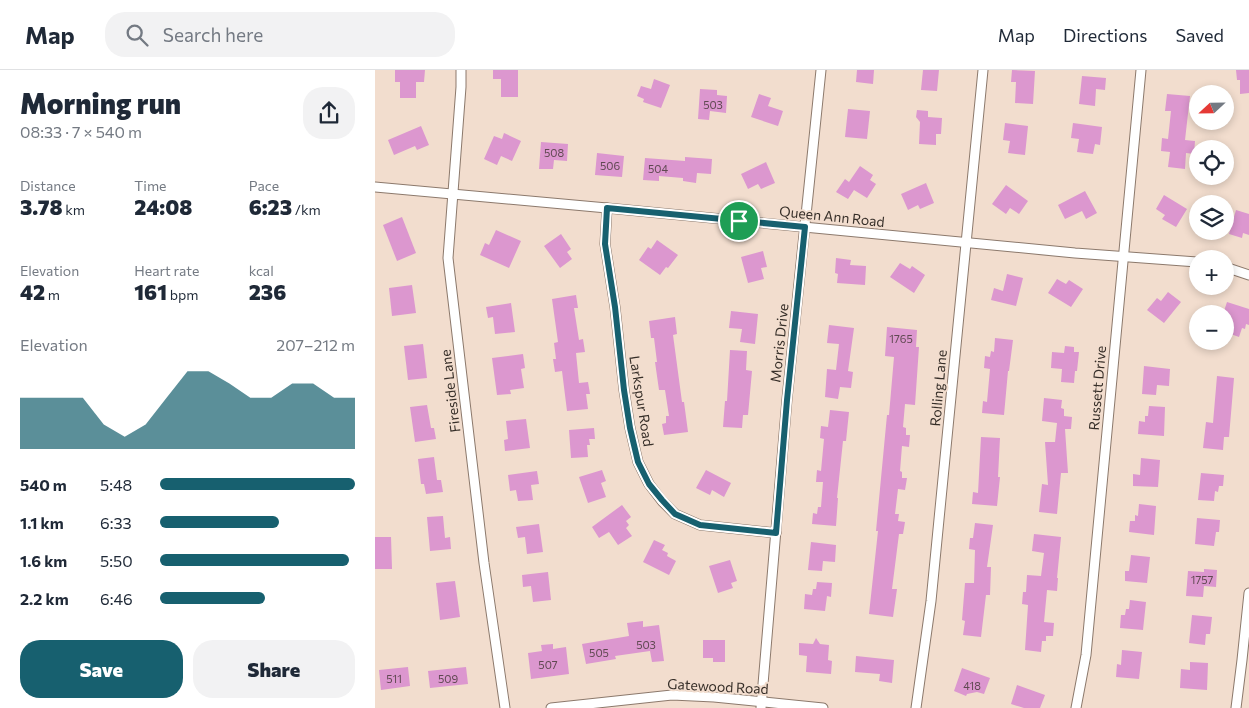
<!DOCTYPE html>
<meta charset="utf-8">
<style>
:root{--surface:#fff;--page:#f2f2f3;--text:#1f2937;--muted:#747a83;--line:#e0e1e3;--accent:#17606f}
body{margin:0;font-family:Commissioner,sans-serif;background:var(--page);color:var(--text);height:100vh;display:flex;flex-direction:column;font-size:19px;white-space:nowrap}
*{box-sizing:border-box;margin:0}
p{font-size:16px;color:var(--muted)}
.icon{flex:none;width:28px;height:28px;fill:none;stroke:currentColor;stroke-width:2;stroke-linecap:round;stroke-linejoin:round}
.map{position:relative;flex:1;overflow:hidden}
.details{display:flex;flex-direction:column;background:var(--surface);width:375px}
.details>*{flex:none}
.needle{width:32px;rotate:248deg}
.buttons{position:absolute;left:814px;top:15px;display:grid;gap:10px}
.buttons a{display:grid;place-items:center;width:45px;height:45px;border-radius:50%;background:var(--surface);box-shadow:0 2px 8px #0003;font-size:25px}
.pin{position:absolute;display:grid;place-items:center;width:42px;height:42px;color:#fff;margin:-21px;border:2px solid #fff;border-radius:50%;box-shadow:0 1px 5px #0007}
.round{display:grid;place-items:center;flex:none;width:52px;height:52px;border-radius:20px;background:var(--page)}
.head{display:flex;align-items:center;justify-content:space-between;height:85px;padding:0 20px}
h1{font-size:28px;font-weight:800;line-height:38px}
.metrics{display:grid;grid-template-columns:repeat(3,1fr);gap:8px;height:85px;padding:5px 20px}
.metrics div{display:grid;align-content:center}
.metrics b{font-size:21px;font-weight:800}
.metrics small{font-size:14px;font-weight:400}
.metrics p{font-size:14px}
.chart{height:140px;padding:10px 20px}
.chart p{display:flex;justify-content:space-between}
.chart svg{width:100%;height:90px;margin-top:5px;fill:var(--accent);opacity:.7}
.action{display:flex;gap:10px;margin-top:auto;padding:10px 20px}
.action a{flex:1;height:58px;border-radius:20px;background:var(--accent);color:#fff;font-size:20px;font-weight:800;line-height:58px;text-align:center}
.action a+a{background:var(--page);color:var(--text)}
ul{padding:0 20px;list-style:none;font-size:16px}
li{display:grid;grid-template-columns:80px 60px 1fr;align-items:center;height:38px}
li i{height:12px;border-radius:6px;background:var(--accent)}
header{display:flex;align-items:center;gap:30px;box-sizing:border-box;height:70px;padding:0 25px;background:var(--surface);border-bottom:1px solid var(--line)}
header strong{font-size:24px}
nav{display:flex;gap:28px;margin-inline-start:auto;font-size:18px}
.search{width:350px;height:45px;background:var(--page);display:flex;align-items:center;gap:12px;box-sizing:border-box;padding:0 18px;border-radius:20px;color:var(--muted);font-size:19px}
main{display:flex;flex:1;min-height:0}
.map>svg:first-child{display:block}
.building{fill:#dc97cf}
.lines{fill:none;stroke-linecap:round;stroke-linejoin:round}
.minor-casing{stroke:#8c796c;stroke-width:11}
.minor{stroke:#fff;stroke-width:9}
.route-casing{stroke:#fff;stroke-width:10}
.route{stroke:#17606f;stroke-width:6}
.labels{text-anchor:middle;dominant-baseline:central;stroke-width:4;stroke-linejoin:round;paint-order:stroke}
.number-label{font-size:11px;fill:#604952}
.street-label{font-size:14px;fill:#372f29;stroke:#f2ddce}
</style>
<header>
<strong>Map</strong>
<div class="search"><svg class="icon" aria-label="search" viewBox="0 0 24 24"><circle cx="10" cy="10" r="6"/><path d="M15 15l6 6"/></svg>Search here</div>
<nav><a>Map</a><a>Directions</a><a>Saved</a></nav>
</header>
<main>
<section class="details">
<div class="head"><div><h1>Morning run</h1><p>08:33 · 7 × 540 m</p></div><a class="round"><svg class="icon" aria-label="share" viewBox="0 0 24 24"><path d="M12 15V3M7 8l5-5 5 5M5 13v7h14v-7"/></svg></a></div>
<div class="metrics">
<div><p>Distance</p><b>3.78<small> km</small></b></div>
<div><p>Time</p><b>24:08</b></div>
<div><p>Pace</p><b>6:23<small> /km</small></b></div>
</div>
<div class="metrics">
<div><p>Elevation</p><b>42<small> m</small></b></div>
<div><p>Heart rate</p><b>161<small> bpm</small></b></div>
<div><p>kcal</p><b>236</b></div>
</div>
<div class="chart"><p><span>Elevation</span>207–212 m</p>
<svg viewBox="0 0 160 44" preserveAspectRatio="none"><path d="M0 44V19L10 19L20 19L30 19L40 32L50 38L60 32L70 19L80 6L90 6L100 12L110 19L120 19L130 12L140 12L150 19L160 19V44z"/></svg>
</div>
<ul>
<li><b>540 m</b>5:48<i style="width:100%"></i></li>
<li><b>1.1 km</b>6:33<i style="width:61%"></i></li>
<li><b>1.6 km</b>5:50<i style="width:97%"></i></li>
<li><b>2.2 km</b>6:46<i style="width:54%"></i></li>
</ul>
<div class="action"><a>Save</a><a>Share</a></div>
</section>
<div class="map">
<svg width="874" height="638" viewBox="0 0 874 638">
<rect width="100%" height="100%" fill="#f2ddce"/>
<g class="building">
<path d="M20 0H50L49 12H41V28H25V12H20Z"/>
<path d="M118 0H143V27H126V9H118Z"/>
<path d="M482 0H499L498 14 481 12Z"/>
<path d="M548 0H564L562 21 546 20Z"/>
<path d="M637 0 660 1 658 34 640 33 641 12H636Z"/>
<path d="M861 0H874V23L865 24V10H862Z"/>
<path d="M707 6 731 8 730 20 721 19 720 36 704 34Z"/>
<path d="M279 9 295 15 286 38 268 32 269 29 262 26 266 16 276 19Z"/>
<path d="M325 19 342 20V25L352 26 351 43 335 41 334 50 323 49Z"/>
<path d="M384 24 396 28 393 36 408 41 403 56 376 47Z"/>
<path d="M792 24 815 26 810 70 820 71 819 84 811 83 810 99 793 97 795 82 786 81 787 68 793 69 796 41H790Z"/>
<path d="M473 39 495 41 492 69 470 67Z"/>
<path d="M542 40 553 41V47L567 48 566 64H561V75L544 74 545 52 541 47Z"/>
<path d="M630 53 653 56 650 85 633 83 635 71 628 70Z"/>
<path d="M698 53 727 57 725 75 720 74 718 84 702 82 704 69 696 68Z"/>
<path d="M46 56 54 75 42 80 40 76 19 85 13 70Z"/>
<path d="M129 63 146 71 137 91 126 86 122 95 109 89 119 66 127 69Z"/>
<path d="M166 72 193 74 192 91 179 90 178 99H164Z"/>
<path d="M222 83 249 86 247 107 220 105Z"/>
<path d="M310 87 337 89 336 104 322 103 321 113 308 111V108L284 106V111L268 110 270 88 310 91Z"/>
<path d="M391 92 400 113 386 119 383 114 373 119 366 104Z"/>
<path d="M485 96 498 105 495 110 501 114 492 128 479 120 473 129 461 122 470 109 474 112Z"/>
<path d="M551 113 559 133 545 139 543 135 533 140 526 124Z"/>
<path d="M631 115 653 131 644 144 635 138 631 144 617 134Z"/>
<path d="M710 121 722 143 711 149 707 141 690 149 683 135Z"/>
<path d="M789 125 812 139 801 157 787 149 790 145 781 139Z"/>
<path d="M861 140 874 144V165L868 163 867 168 854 164Z"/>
<path d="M27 147 41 183 22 191 8 155Z"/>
<path d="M121 160 146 171 134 198 105 185 110 173 114 175Z"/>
<path d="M186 164 196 179 192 182 197 189 185 198 169 176Z"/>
<path d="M282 170 303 185 293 198 291 197 285 205 264 190 273 177 276 179Z"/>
<path d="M388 181 392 197 386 198 389 209 373 213 366 187Z"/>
<path d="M461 188 476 190 475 195 491 196 490 215 462 213 463 204 460 203Z"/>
<path d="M525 193 535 199 537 196 550 205 539 223 515 207Z"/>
<path d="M632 204 648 208 641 236 616 230 619 218 628 221Z"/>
<path d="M682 209 691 214 694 210 708 219 696 237 673 223Z"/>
<path d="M37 215 41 243 17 246 14 218Z"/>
<path d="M793 222 806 232 789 253 772 240 782 228 786 231Z"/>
<path d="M201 225 203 238H199L204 270 208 269 210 282 201 283 204 313 213 312 215 324H211L213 339 192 341 187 301 180 302 178 289H181L179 273 183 272 177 229Z"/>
<path d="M852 232 874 239V255L871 254 870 259 867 258 864 267 850 262V244H848Z"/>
<path d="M136 233 140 262 120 264 118 247 113 248 111 237Z"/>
<path d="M356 241 383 244 380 274 365 272 367 259 354 258Z"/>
<path d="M300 247 302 264 298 265 307 332H309L313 362 289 365 287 354 291 353V346H294L290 320H284L280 292H282L279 268H276L274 251Z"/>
<path d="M454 255 479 258 473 301 478 302 476 318 465 317 463 329 450 327 452 299 461 300 464 274 452 273Z"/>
<path d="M512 257 542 260 541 277H544L540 335 530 334 528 357 531 358V365H535L534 377 527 376 525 401 527 402V408H532L530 420 523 419 520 444H524L523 451 530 452 528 464H524L517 519H522L518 547 494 544 503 461H501L512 345H514L519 287 510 286Z"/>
<path d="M620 268 638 270 634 301H633L629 345 607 343 608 331 612 332 615 299 609 298 610 286 615 287 616 281 619 282Z"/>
<path d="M48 274 52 308 33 310 29 276Z"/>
<path d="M690 276 699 277V282H704L702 301H700L699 313 686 312 687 299 676 298 677 282 689 283Z"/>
<path d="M355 280 372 281 371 300 377 301 373 345H368L367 358 348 357 350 331H352Z"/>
<path d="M148 284 150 298 146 299 149 318 135 320 136 324 122 325 117 288Z"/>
<path d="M769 296 795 299 794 316 782 315 781 325 767 324Z"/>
<path d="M842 306 859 308 854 367H849L848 380 828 378 831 352 838 353Z"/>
<path d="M669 328 687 330 686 338 689 339V346L697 347 696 359H690L693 403H686L682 444 664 442 667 414 673 415 670 372H680L682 353 667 351Z"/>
<path d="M52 335 56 358H59L61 369 40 372 35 337Z"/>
<path d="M774 336 790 337 789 366 763 364 764 351 770 352V346H773Z"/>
<path d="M455 340 474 342 471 371H468L462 428H463L461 456 437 454 438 443 442 444 443 437H446L448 412H441L442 400 446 401 449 369 445 368 446 356 453 357Z"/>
<path d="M151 349 155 378 130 381 129 370 133 369 131 351Z"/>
<path d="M219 358 220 369H214L215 375H212L213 387 196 388 194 360Z"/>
<path d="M606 367 625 368 623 407H625L622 436 597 434 598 422 603 423Z"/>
<path d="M59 387 62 410H66L68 422 51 424 49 414H46L43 389Z"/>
<path d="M766 388 785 390 783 417 758 416V404L765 405Z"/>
<path d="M227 400 231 411 226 413 231 427 213 433 204 407Z"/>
<path d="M331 400 356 413 349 427 337 420 335 425 321 418Z"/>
<path d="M162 401 164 414 156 415 158 430 143 431 141 420 135 421 133 405Z"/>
<path d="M826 403 849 405 848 416H844L843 422 840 421 839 431 823 430Z"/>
<path d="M764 434 781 436 779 465 754 462 755 451H760V445L763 446Z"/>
<path d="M247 435 256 447 251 451 254 455 251 458 257 466 243 475 234 462 224 468 217 457Z"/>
<path d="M68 446 70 468 75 467 76 479 55 481 52 447Z"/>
<path d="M822 448 845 450 844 462H841L839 476 820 474Z"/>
<path d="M600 453 618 455 612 497H616L615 525H611L606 567 588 565 590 551 587 550 590 513H599L600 480 594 479 595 468H598Z"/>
<path d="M164 454 168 482 152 484 150 467 143 468 141 457Z"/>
<path d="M659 464 686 467 682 508H683L682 521 672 520 669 552 679 553 678 566H671V571H667L666 582 650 580 653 535 647 534 648 522H651L652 505 666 506 669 483 657 481Z"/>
<path d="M0 467H16L17 499H0Z"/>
<path d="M279 470 290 475 287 480 293 483 292 486 301 491 294 505 268 492Z"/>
<path d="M436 472 461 475 460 492 448 491 447 501 433 500Z"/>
<path d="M756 485 775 487 772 513 750 511V501H754Z"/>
<path d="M355 490 362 511 356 513 358 518 343 523 334 496Z"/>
<path d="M829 499 842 500 841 517 829 516 828 527 811 526 813 501 829 502Z"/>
<path d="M173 502 176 530 158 532 156 516 148 517 147 505Z"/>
<path d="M80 511 85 547 65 550 61 513Z"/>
<path d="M442 512 457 513 456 527 452 526 450 541 429 539 430 524 437 525 438 519H441Z"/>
<path d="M755 530 771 532 768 560 745 558 746 545H750L751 539H754Z"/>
<path d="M817 545 837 547 835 564H831L830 575 814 573Z"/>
<path d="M268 551V557L284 555 289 591 277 592 275 581 240 586 241 589 211 594 207 574 254 566 252 553Z"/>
<path d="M441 568 445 574 454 575 453 590 457 591 456 604 431 602 432 586 424 585V573L438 574Z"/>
<path d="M328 570H350V592H338V588H328Z"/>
<path d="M178 574V579L191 577 194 604 156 609 153 583 167 581 166 575Z"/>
<path d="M747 580 767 582 764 609 741 607 742 594 746 595Z"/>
<path d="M481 586 519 590 517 613 504 611 505 604 480 602Z"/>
<path d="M815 592 833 593 832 620 805 618 806 599 815 600Z"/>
<path d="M33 597 35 616 6 620 4 600Z"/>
<path d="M91 597 93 614 55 618 53 601Z"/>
<path d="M587 598 615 608 609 624 602 622 592 624 591 626 579 621Z"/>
<path d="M642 615 670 625 665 638H649L636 634Z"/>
</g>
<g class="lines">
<defs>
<g id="minor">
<path d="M86 0V17L73 188 109 493 130 638"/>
<path d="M0 117 232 138 700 183 822 192"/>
<path d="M232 138 230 174 240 237 249 320 255 358 263 392 274 414 287 431 300 444 325 455 401 463"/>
<path d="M850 197 874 205"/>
<path d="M176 638 297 625 339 627 448 638"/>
<path d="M386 638 412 329 446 0"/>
<path d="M541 638 556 531 608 0"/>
<path d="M701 638 711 585 766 0"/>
<path d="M861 638 867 590 874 523"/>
</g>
</defs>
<use href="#minor" class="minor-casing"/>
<use href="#minor" class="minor"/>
</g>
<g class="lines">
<defs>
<path id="route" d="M232 138 430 157 412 330 401 463 325 455 300 444 287 430 274 414 263 392 255 358 249 320 240 237 230 174Z"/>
</defs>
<use href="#route" class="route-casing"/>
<use href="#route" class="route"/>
</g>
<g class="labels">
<g class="number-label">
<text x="338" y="34">503</text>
<text x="179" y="82">508</text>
<text x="235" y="95">506</text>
<text x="283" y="98">504</text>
<text x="526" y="268">1765</text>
<text x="827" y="509">1757</text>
<text x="271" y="574">503</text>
<text x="224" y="582">505</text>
<text x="173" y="594">507</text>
<text x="19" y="608">511</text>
<text x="73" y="608">509</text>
<text x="597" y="615">418</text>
</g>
<g class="street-label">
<text transform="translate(457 146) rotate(6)">Queen Ann Road</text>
<text transform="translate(404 273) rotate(-84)">Morris Drive</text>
<text transform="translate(563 318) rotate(-85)">Rolling Lane</text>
<text transform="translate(722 318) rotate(-85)">Russett Drive</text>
<text transform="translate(75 321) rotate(-97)">Fireside Lane</text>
<text transform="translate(267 331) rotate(81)">Larkspur Road</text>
<text transform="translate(343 616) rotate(3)">Gatewood Road</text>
</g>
</g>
</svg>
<div class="buttons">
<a><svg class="needle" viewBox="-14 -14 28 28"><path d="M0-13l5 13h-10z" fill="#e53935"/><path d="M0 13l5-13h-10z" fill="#747a83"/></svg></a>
<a><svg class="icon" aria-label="locate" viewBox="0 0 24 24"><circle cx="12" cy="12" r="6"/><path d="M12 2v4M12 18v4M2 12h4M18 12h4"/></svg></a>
<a><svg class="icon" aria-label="layers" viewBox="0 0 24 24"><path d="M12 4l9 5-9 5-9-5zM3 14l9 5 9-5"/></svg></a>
<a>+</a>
<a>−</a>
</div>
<div class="pin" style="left:364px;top:151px;background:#1e9e55"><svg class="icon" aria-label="arrive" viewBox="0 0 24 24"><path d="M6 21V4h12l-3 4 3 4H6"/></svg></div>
</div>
</main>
